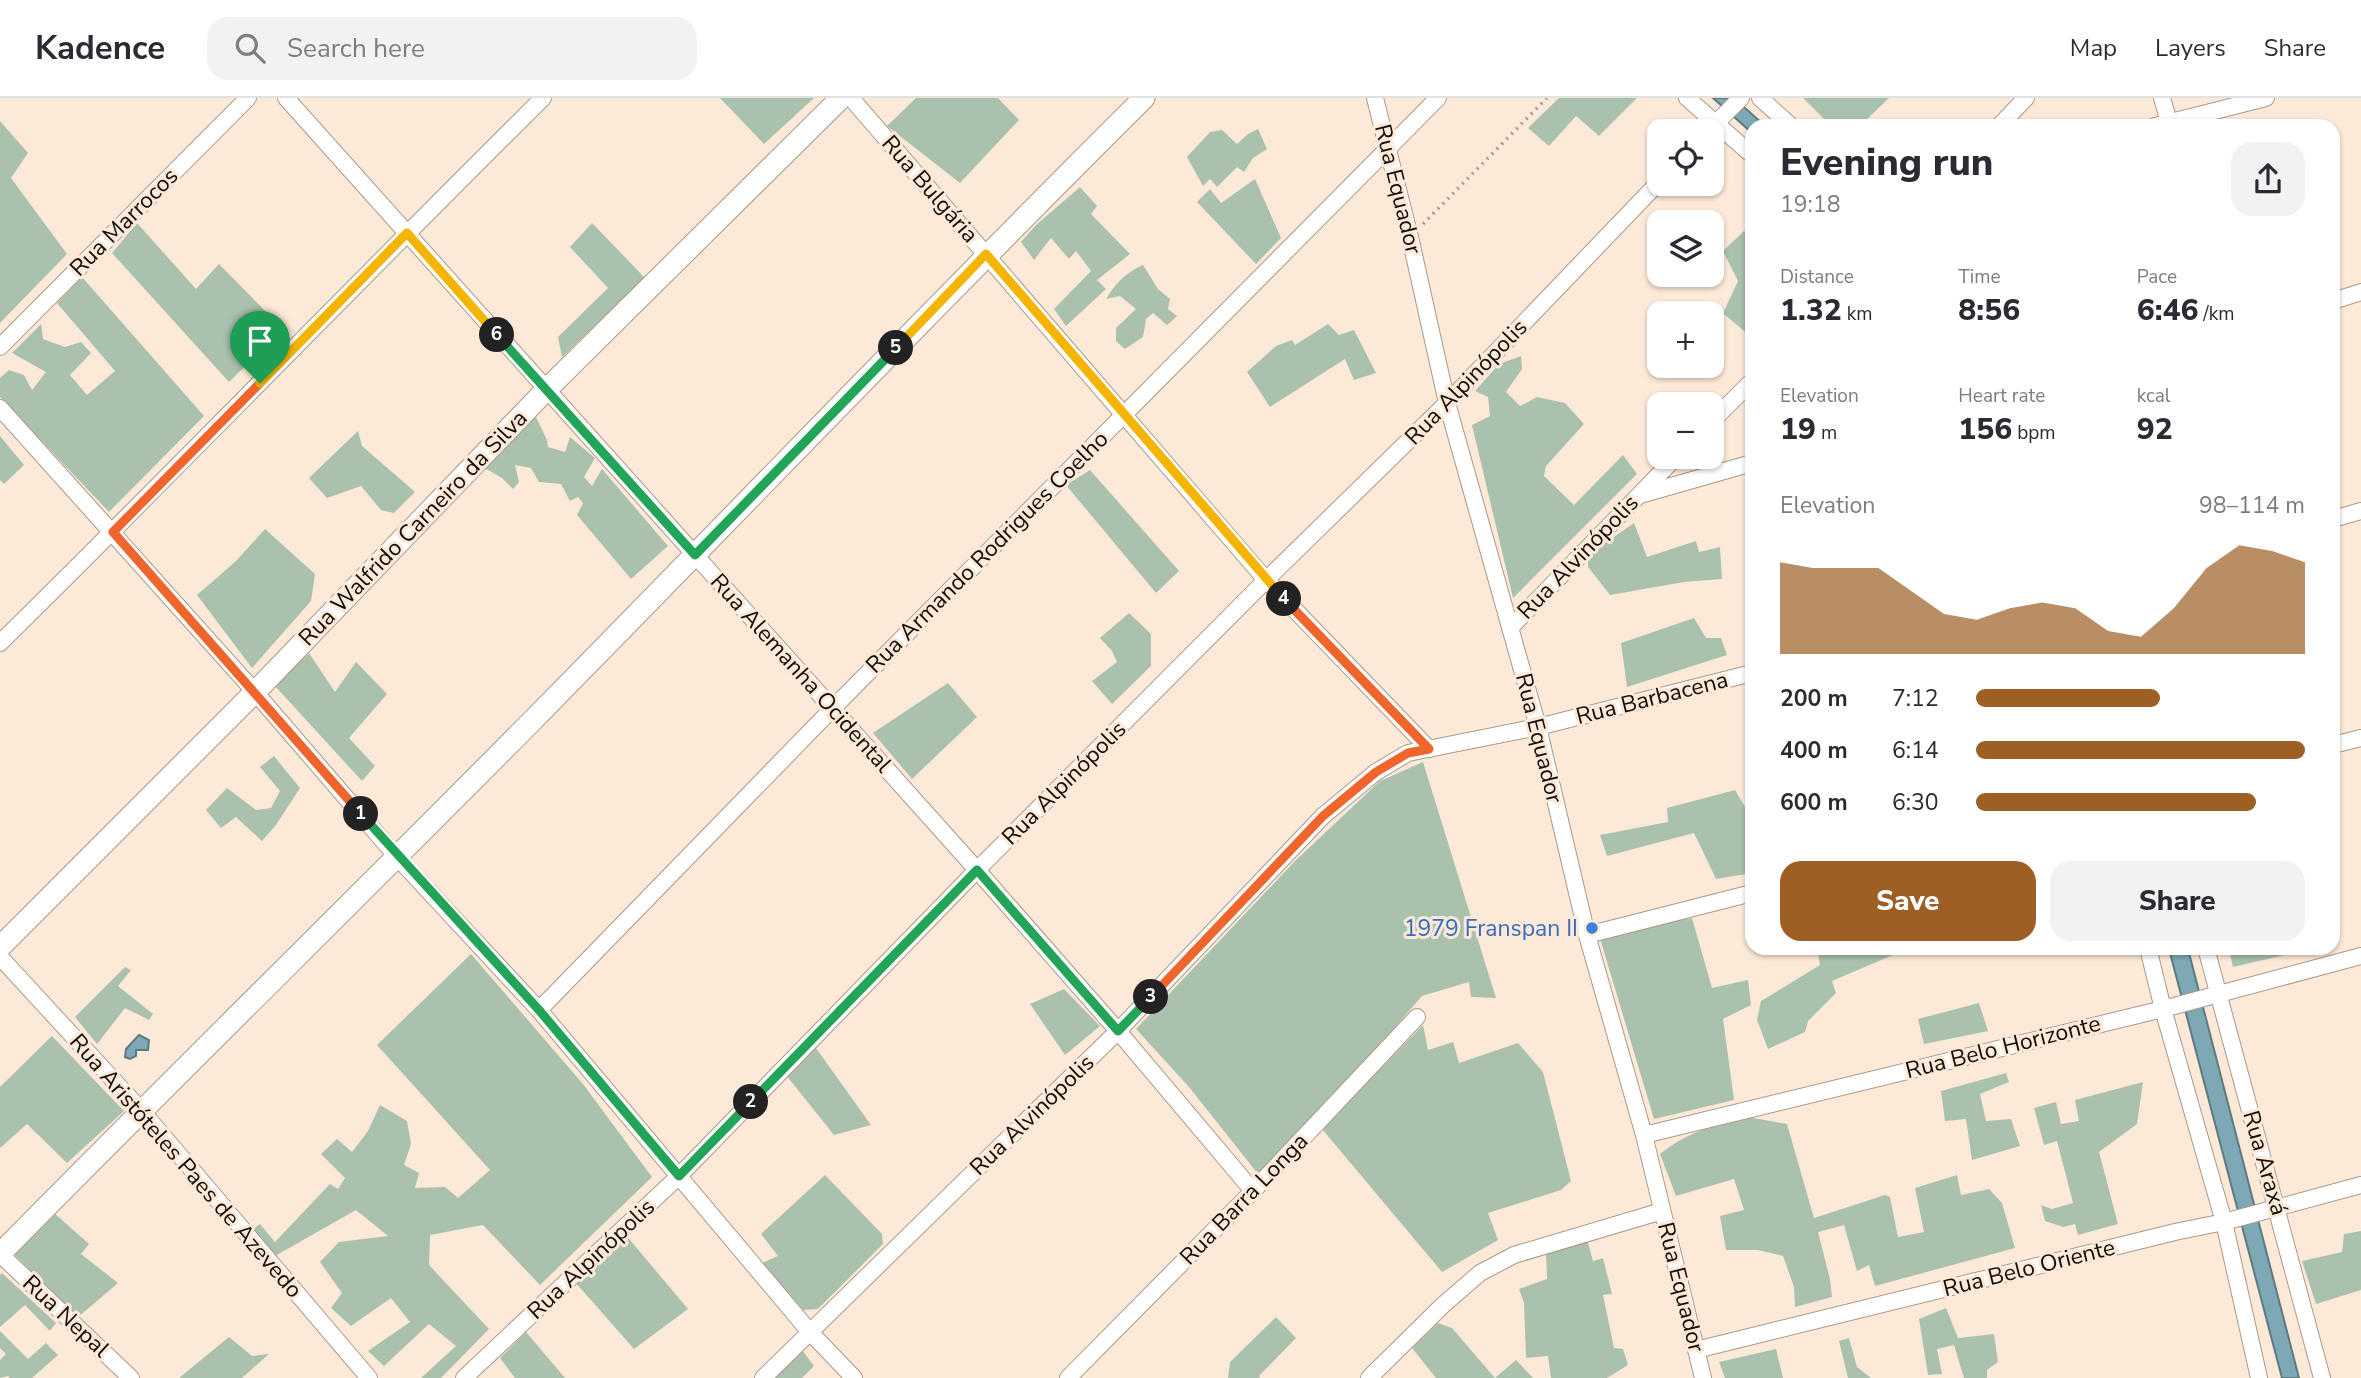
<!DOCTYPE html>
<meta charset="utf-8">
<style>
:root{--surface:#fff;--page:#f2f2f3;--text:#2b2b33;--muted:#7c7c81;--line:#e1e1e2;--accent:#9d5f24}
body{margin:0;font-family:"Nunito Sans",sans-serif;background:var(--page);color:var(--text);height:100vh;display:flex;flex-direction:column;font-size:26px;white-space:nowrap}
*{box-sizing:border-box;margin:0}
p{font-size:23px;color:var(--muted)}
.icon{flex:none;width:38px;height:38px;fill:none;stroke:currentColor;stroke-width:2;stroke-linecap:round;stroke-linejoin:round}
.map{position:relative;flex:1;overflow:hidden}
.drawer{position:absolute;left:1745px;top:21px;width:595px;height:836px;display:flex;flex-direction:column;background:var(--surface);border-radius:21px;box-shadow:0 2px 5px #0004}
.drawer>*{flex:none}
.buttons{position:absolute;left:1647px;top:21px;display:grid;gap:14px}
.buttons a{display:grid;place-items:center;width:77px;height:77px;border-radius:14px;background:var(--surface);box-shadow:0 2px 5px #0004;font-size:35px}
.pin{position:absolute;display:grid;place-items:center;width:60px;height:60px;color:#fff;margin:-72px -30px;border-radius:50% 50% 50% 0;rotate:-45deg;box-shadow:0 0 7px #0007}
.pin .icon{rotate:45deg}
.km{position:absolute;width:35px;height:35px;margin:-18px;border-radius:50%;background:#222;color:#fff;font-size:19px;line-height:35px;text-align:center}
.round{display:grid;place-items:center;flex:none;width:74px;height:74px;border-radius:21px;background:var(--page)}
.headline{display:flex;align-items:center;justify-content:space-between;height:119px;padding:0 35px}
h1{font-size:38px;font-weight:800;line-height:52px}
.stats{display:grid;grid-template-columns:repeat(3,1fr);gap:10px;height:119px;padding:7px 35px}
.stats div{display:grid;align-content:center}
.stats b{font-size:30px;font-weight:800}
.stats small{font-size:19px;font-weight:400}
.stats p{font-size:19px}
.chart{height:196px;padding:14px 35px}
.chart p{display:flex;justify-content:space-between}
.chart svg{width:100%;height:126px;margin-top:7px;fill:var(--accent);opacity:.7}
.action{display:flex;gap:14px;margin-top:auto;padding:14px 35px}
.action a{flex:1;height:80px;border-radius:21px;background:var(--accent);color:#fff;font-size:28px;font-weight:800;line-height:80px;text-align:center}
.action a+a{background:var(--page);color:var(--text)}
ul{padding:0 35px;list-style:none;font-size:23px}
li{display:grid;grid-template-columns:112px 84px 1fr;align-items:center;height:52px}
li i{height:18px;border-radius:9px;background:var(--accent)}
header{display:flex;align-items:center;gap:42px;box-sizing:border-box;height:98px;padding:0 35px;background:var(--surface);border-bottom:2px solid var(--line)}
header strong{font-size:33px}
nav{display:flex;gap:38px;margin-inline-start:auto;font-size:24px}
.search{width:490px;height:63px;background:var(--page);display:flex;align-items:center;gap:18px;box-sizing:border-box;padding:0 24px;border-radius:21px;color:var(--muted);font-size:26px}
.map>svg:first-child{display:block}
.green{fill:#aac1ae}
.water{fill:#7da9b5;stroke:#5d7a81;stroke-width:2}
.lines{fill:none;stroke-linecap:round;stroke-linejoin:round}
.street-casing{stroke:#ab9889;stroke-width:18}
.secondary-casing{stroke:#ab9889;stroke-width:23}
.path{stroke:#aa9b8e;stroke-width:3.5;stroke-dasharray:2 5;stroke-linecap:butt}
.street{stroke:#fff;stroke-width:16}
.secondary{stroke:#fff;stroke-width:21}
.split-1-casing{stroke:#fff;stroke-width:14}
.split-2-casing{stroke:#fff;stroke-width:14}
.split-3-casing{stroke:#fff;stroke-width:14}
.split-4-casing{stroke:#fff;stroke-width:14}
.split-5-casing{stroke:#fff;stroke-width:14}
.split-6-casing{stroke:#fff;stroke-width:14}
.split-7-casing{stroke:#fff;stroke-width:14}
.split-1{stroke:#f0652b;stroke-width:9}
.split-2{stroke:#22a559;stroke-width:9}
.split-3{stroke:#22a559;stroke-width:9}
.split-4{stroke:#f0652b;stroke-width:9}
.split-5{stroke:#f5b400;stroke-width:9}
.split-6{stroke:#22a559;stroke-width:9}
.split-7{stroke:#f5b400;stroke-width:9}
.shop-dot{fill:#3f7fe0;stroke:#fde9d8;stroke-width:2.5}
.labels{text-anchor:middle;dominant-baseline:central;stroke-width:6;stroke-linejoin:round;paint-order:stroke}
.street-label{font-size:23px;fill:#130d08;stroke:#fde9d8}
.shop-label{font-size:23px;fill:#366cbe;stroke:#fde9d8;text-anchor:end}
</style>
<header>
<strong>Kadence</strong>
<div class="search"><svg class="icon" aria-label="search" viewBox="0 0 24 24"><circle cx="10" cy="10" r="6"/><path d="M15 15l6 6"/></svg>Search here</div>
<nav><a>Map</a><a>Layers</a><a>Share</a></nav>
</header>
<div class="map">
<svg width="2361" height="1280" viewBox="0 0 2361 1280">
<rect width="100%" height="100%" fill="#fde9d8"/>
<g class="green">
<path d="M720 0H814L764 46Z"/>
<path d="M916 0H998L1019 22 960 85 887 28Z"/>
<path d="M1559 0H1637L1599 38 1576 18 1549 48 1528 30Z"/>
<path d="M1803 0H1889L1860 28H1831Z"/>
<path d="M0 23 28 55 11 80 67 156 0 225Z"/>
<path d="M1258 31 1267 51 1253 60 1244 74 1237 69 1217 89 1210 81 1203 88 1187 59 1210 34 1222 32 1237 46 1248 36Z"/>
<path d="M1255 81 1281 140 1256 166 1197 104 1210 91 1221 105Z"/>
<path d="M1080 89 1097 108 1091 116 1130 156 1097 182 1106 191 1066 228 1054 211 1091 173 1076 153 1069 161 1051 140 1034 162 1021 144 1036 127Z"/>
<path d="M137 125 196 191 219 166 283 231 229 284 112 155Z"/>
<path d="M592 125 645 180 562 259 558 239 608 190 570 149Z"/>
<path d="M1744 133 1750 138 1752 137V240L1723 215 1738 183 1723 153Z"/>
<path d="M1143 167 1158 191 1170 201 1168 211 1177 218 1167 227 1153 215 1146 221 1143 239 1125 251 1116 243V230L1136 211 1120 198 1106 201C1116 185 1125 175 1143 167Z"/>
<path d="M82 179 204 318 109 414 0 299V280L9 272 24 277 32 292 46 274 12 255 41 226 43 241 65 249 81 244 91 255 70 277 87 297 115 273 57 205Z"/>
<path d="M1328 226 1339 237 1354 232 1376 275 1354 282 1345 261 1270 309 1247 274 1276 248 1292 242 1295 247Z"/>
<path d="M1521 258 1522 271 1506 294 1520 308 1537 299 1565 305 1584 326 1546 368 1544 378 1574 407 1623 357 1637 376 1513 500 1472 327 1490 318 1488 299 1475 293 1499 266Z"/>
<path d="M534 315 547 342 548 349 565 354 570 339 595 360 584 379 592 388 602 371 668 448 631 481 577 417 583 405 578 399 570 403 561 386 539 384 531 370 515 367 519 384 513 391 502 380 481 368Z"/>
<path d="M358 333 362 348 415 394 394 415 381 412 361 388 327 400 309 380Z"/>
<path d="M0 338 24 367 4 386 0 382Z"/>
<path d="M1090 372 1179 473 1156 495 1066 387Z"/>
<path d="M1634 425 1647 459 1696 443 1699 454 1720 449 1722 481 1684 484 1610 497 1588 469V457Z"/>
<path d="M265 431 315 476 311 503 252 570 197 497 236 463Z"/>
<path d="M1129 515 1151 536V568L1112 606 1092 583 1117 564 1112 553 1100 540Z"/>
<path d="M1694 520 1706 540H1721L1727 557 1627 589 1621 545Z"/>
<path d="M309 555 335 594 356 564 387 596 349 640 375 668 362 683 275 588Z"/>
<path d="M948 585 977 619 912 681 873 635Z"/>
<path d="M274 658 300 690 276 727 262 743 236 719 221 730 206 712 227 690 256 712 271 710 280 693 260 669Z"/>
<path d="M1423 664 1496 900 1471 899 1469 884 1422 898 1391 934 1258 1076 1189 989 1136 931 1295 763 1380 683Z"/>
<path d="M1735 692 1752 721V775L1716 781 1694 735 1607 758 1600 737 1668 724 1667 710Z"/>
<path d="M1692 820 1712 890 1748 882 1751 907 1723 921 1734 1002 1654 1021 1599 837Z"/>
<path d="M1817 851H1907L1832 883 1836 895 1808 923 1805 934 1768 951 1757 922 1761 903 1820 867Z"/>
<path d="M2229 851V850L2310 851 2233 869Z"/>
<path d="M471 856 583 986 652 1079 540 1187 483 1127 430 1137 429 1167 489 1231 441 1280H421L456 1248 429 1226 384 1268 368 1253 410 1224 391 1200 351 1228 331 1210 342 1195 320 1164 339 1144 388 1138 356 1112 275 1158 253 1131 260 1126 275 1144 330 1086 338 1091 345 1080 321 1056 337 1041 352 1054 368 1033 380 1007 407 1023 411 1046 404 1067 419 1075 415 1090 445 1089 458 1100 490 1072 377 947Z"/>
<path d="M125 869 131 872 118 888 153 916 149 922 125 910 97 946 75 919Z"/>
<path d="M1064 891 1100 928 1065 957 1030 906Z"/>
<path d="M1979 905 1988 933 1924 946 1918 921Z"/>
<path d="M1423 927 1428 952 1453 944 1459 965 1518 945 1543 974 1571 1083 1561 1092 1488 1115 1498 1142 1442 1174 1322 1031Z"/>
<path d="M52 938 124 1013 67 1065 27 1026 0 1050V989Z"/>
<path d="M816 950 871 1027 834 1037 785 976Z"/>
<path d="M2006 975 2009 984 1980 996 1986 1023 2011 1021 2020 1048 1972 1062 1966 1021 1945 1023 1941 993Z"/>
<path d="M2143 984 2137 1026 2099 1054 2118 1126 2078 1137 2075 1126 2063 1129 2045 1123 2041 1107 2052 1111 2073 1105 2057 1043 2044 1047 2034 1010 2056 1004 2061 1026 2079 1023 2075 1002Z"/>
<path d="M1748 1019 1787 1026 1814 1120 1885 1097 1890 1099 1898 1139 1924 1134 1915 1090 1957 1077 1961 1097 1989 1091 2002 1105 2015 1150 1875 1188 1869 1167 1857 1173 1844 1127 1818 1134 1830 1181 1832 1199 1795 1209 1794 1189 1783 1158 1758 1152H1726L1720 1118 1744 1112 1734 1081 1676 1098 1660 1056C1689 1033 1713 1028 1748 1019Z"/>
<path d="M825 1077 882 1136 883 1146 818 1211 803 1212 760 1166 778 1158 761 1136Z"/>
<path d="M53 1114 89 1146 81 1156 118 1185 77 1220 13 1155Z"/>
<path d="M2361 1133V1192L2316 1206 2302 1163 2342 1154 2344 1136Z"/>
<path d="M625 1136 688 1211 634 1251 575 1184Z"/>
<path d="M1587 1141 1593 1163 1603 1160 1612 1196 1603 1197 1614 1250 1623 1251 1628 1267 1607 1280H1551L1548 1258 1526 1260 1524 1205 1519 1191 1547 1181 1546 1155Z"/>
<path d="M2 1175 56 1225 50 1233 25 1207 0 1229V1177Z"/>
<path d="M1946 1210 1958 1240 1994 1236 1998 1264 1987 1272V1280H1964L1954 1247 1937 1251 1942 1276 1928 1277 1919 1221Z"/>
<path d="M1276 1219 1296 1240 1259 1278 1260 1280H1228L1230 1264Z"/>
<path d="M1438 1225 1452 1230 1495 1280 1516 1262 1533 1280H1436L1412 1250Z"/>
<path d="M0 1233 28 1261 46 1245 58 1257 32 1280H10L8 1278 0 1280V1262L6 1256 0 1250Z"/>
<path d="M526 1234 565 1280H515L500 1260Z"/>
<path d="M229 1239 252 1258 269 1256 242 1280H179Z"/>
<path d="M1849 1240 1857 1269 1871 1280H1848L1839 1243Z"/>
<path d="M800 1249 814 1268 802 1280H770Z"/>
<path d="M1776 1251 1783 1280H1725L1719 1264Z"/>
</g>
<g class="water">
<path d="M1713 0H1734L1765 28H1752V35Z"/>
<path d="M2169 851H2188L2299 1280H2282Z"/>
<path d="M139 937 149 942 148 952H136V958L130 961 125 959 126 951Z"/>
</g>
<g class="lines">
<defs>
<g id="street">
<path d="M286 0 977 772 1118 933 1253 1093"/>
<path d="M851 0 1266 482 1429 651"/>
<path d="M1375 0 1410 139 1447 305 1538 629 1587 837 1644 1037 1703 1280"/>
<path d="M1687 0 1752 57"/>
<path d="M1760 0 1791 28"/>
<path d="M2162 0 2169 24"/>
<path d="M1999 28 2026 0"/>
<path d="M2155 28 2266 0"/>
<path d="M1708 33 1741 0"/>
<path d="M2333 203 2361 194"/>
<path d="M0 249 248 0"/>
<path d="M0 310 255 594 397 759 539 912 809 1233 854 1280"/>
<path d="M1712 323 1752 283"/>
<path d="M1640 397 1752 365"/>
<path d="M2333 421 2361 413"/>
<path d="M1510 530 1676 359"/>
<path d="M0 545C183 365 361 180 543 0"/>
<path d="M2333 647 2361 640"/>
<path d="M1587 837 1752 795"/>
<path d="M2148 850 2163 911 2224 1124 2259 1280"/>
<path d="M2206 850 2322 1280"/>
<path d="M0 859 141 1012 369 1280"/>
<path d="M539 912 832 611 1438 0"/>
<path d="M1644 1037 2163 911 2361 858"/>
<path d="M0 1156 131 1280"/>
<path d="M1696 1252 2175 1134 2224 1124 2361 1087"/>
<path d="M464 1280 679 1078 977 772 1266 482 1447 305 1659 84"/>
<path d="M763 1280 1118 933 1323 718 1376 674 1408 655 1538 629 1752 575"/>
<path d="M1068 1280 1253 1093 1417 919"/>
<path d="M1369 1280 1443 1207 1480 1175 1514 1157 1662 1113"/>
</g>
<g id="secondary">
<path d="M0 849 255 594 546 292 841 0"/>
<path d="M0 1156C176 977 355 802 531 624 736 416 937 205 1144 0"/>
</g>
</defs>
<use href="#street" class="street-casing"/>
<use href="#secondary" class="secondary-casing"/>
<path class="path" d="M1423 126 1547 0"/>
<use href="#street" class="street"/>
<use href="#secondary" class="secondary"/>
</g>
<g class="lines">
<defs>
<path id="split-1" d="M260 285 113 434 361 716"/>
<path id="split-2" d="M361 716 539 912 679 1078 751 1004"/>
<path id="split-3" d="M751 1004 977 772 1118 933 1151 899"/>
<path id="split-4" d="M1151 899 1323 718 1376 674 1408 655 1429 651 1284 501"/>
<path id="split-5" d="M896 250 986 156 1284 501"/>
<path id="split-6" d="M497 237 695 457 896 250"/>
<path id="split-7" d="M260 285 407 135 497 237"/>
</defs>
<use href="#split-1" class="split-1-casing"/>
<use href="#split-2" class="split-2-casing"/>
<use href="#split-3" class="split-3-casing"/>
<use href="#split-4" class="split-4-casing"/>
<use href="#split-5" class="split-5-casing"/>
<use href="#split-6" class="split-6-casing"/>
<use href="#split-7" class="split-7-casing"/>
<use href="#split-1" class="split-1"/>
<use href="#split-2" class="split-2"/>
<use href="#split-3" class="split-3"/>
<use href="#split-4" class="split-4"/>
<use href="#split-5" class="split-5"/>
<use href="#split-6" class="split-6"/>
<use href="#split-7" class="split-7"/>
</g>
<circle class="shop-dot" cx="1592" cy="830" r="7"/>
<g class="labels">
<g class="street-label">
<text transform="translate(930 91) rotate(49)">Rua Bulgária</text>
<text transform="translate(1398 91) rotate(76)">Rua Equador</text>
<text transform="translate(124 124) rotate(-45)">Rua Marrocos</text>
<text transform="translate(1466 284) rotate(-46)">Rua Alpinópolis</text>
<text transform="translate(413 430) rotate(-46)">Rua Walfrido Carneiro da Silva</text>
<text transform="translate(987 454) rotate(-45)">Rua Armando Rodrigues Coelho</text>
<text transform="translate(1578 459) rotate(-46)">Rua Alvinópolis</text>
<text transform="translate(801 575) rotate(48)">Rua Alemanha Ocidental</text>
<text transform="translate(1652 600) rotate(-14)">Rua Barbacena</text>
<text transform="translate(1539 640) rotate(76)">Rua Equador</text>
<text transform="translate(1064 685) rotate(-45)">Rua Alpinópolis</text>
<text transform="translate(2003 949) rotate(-14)">Rua Belo Horizonte</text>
<text transform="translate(1032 1017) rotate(-44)">Rua Alvinópolis</text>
<text transform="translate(2265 1065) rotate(74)">Rua Araxá</text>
<text transform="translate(186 1068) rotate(49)">Rua Aristóteles Paes de Azevedo</text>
<text transform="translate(1244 1101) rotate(-46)">Rua Barra Longa</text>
<text transform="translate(591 1161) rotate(-43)">Rua Alpinópolis</text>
<text transform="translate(2029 1170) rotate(-14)">Rua Belo Oriente</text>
<text transform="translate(1681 1189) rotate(76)">Rua Equador</text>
<text transform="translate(66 1218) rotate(43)">Rua Nepal</text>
</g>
<g class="shop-label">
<text x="1578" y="830">1979 Franspan II</text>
</g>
</g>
</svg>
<div class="buttons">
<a><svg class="icon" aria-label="locate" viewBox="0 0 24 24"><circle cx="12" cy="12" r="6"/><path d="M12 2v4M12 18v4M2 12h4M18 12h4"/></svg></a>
<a><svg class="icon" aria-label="layers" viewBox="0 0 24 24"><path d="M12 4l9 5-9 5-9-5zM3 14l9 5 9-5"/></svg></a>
<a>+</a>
<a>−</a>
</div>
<div class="pin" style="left:260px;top:285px;background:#1e9e55"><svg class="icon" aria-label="arrive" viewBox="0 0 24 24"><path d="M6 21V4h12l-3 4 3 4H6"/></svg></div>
<b class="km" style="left:361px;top:716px">1</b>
<b class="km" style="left:751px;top:1004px">2</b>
<b class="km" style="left:1151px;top:899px">3</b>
<b class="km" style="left:1284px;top:501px">4</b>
<b class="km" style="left:896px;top:250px">5</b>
<b class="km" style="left:497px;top:237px">6</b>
<section class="drawer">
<div class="headline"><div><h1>Evening run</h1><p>19:18</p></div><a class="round"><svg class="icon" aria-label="share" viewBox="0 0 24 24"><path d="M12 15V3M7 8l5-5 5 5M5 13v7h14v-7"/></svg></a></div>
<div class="stats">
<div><p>Distance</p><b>1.32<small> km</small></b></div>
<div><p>Time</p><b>8:56</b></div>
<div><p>Pace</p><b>6:46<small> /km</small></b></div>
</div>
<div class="stats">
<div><p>Elevation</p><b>19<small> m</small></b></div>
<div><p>Heart rate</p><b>156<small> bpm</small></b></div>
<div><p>kcal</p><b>92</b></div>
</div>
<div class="chart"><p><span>Elevation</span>98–114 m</p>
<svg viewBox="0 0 160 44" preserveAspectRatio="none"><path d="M0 44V12L10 14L20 14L30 14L40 22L50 30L60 32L70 28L80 26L90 28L100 36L110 38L120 28L130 14L140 6L150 8L160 12V44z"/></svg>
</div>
<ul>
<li><b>200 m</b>7:12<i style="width:56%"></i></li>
<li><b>400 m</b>6:14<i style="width:100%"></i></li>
<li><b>600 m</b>6:30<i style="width:85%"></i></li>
</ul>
<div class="action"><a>Save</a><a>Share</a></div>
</section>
</div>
